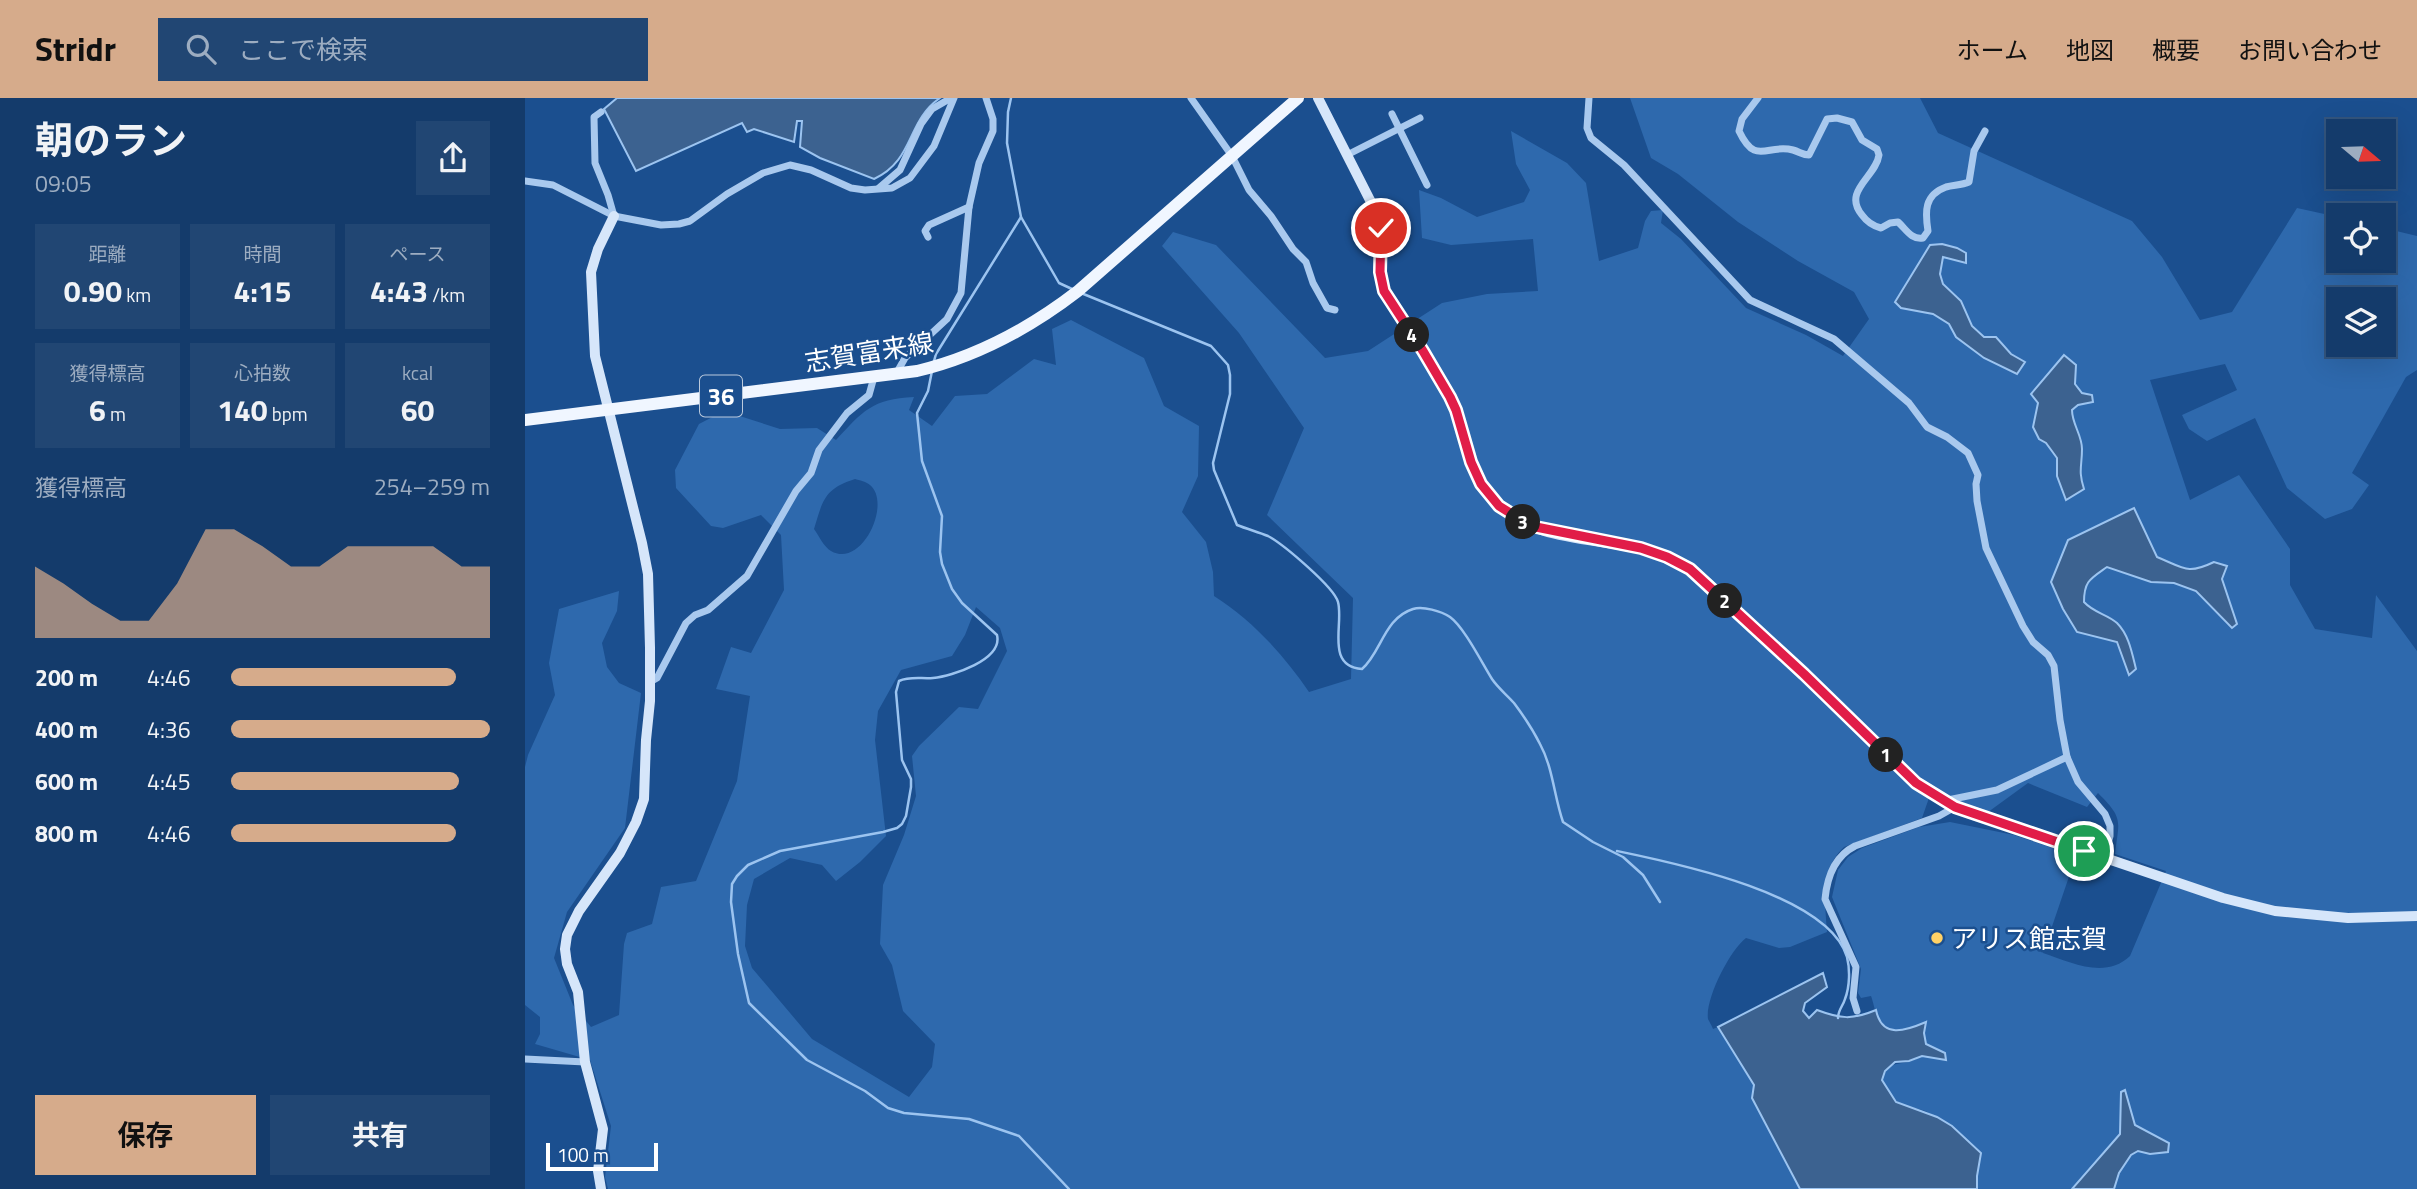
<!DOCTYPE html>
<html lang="ja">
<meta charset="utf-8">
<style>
:root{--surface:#143b6b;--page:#214673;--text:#f1f3f6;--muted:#9dadc1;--line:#33557e;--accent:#d6ab8b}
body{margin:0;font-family:"Titillium Web","Noto Sans JP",sans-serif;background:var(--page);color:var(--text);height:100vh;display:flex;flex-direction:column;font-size:26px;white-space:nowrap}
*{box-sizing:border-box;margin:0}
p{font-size:23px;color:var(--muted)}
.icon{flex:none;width:38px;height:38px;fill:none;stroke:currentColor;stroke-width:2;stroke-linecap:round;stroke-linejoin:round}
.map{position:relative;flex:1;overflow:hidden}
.side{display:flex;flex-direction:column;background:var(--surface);width:525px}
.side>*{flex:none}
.needle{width:46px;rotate:109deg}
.fabs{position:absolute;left:1801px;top:21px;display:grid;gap:14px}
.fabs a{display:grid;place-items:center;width:70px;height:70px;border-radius:0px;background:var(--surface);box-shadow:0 7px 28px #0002,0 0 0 2px var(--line);font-size:35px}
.scale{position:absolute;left:21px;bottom:18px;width:112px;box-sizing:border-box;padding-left:7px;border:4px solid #fff;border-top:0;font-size:19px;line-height:24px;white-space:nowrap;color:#fff;-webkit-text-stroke:5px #1b4f8f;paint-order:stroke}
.pin{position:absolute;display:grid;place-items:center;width:60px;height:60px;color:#fff;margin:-30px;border:4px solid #fff;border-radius:50%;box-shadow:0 2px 7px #0007}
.km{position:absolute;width:35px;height:35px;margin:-18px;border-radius:50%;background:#222;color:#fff;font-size:19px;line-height:35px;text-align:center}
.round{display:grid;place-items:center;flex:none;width:74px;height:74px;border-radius:0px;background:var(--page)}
.summary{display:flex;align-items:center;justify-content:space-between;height:119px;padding:0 35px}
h1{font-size:38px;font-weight:700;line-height:52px}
.stats{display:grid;grid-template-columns:repeat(3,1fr);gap:10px;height:119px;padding:7px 35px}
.stats div{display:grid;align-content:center;border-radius:0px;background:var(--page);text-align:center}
.stats b{font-size:30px;font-weight:700}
.stats small{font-size:19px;font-weight:400}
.stats p{font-size:19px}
.chart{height:196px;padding:14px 35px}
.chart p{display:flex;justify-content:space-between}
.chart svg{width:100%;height:126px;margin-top:7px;fill:var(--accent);opacity:.7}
.primary-button{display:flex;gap:14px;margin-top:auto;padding:14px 35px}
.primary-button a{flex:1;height:80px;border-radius:0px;background:var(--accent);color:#111;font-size:28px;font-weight:700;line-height:80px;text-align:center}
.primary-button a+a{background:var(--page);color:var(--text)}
ul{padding:0 35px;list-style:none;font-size:23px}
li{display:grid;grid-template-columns:112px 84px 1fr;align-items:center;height:52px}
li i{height:18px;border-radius:9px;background:var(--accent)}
header{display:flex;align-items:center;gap:42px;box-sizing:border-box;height:98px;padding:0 35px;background:var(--accent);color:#111}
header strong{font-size:33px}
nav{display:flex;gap:38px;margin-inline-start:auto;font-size:24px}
.search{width:490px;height:63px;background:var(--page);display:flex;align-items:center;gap:18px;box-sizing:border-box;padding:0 24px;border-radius:0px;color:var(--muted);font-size:26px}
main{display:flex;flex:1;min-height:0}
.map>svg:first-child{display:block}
.green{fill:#2e69ad;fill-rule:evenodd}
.water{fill:#3c6290;stroke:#9cc4f0;stroke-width:2}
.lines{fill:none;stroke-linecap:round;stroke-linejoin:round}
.stream{stroke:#9cc4f0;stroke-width:2.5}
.street{stroke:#a9c9ee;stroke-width:7}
.secondary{stroke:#d6e6fa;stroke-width:10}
.primary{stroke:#f0f6ff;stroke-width:12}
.route-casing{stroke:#fff;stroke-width:14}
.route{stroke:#e11d48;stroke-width:9}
.poi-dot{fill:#ffd166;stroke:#1b4f8f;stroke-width:2.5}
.labels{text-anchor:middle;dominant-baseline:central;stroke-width:5;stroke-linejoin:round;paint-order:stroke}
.shield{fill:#1b4f8f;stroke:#bbcadd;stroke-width:2}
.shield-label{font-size:24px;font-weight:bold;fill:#fff}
.street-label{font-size:26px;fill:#fff;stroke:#1b4f8f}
.poi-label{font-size:26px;fill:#fff;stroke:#1b4f8f;text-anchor:start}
</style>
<header>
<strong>Stridr</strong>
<div class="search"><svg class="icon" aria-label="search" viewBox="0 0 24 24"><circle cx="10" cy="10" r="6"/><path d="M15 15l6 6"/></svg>ここで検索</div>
<nav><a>ホーム</a><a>地図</a><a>概要</a><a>お問い合わせ</a></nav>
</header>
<main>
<section class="side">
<div class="summary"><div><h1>朝のラン</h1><p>09:05</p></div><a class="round"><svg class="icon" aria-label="share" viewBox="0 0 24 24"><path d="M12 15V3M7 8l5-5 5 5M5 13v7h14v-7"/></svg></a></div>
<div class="stats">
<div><p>距離</p><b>0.90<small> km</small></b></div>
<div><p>時間</p><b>4:15</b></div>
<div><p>ペース</p><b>4:43<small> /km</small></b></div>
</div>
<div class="stats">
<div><p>獲得標高</p><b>6<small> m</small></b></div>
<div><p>心拍数</p><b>140<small> bpm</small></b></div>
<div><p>kcal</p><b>60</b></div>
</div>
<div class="chart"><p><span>獲得標高</span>254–259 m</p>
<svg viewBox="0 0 160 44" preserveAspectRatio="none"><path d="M0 44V19L10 25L20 32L30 38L40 38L50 25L60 6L70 6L80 12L90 19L100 19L110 12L120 12L130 12L140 12L150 19L160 19V44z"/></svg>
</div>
<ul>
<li><b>200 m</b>4:46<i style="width:87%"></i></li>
<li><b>400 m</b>4:36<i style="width:100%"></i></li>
<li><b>600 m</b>4:45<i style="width:88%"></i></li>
<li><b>800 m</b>4:46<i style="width:87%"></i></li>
</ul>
<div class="primary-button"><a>保存</a><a>共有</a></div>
</section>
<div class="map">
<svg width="1892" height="1091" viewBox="0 0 1892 1091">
<rect width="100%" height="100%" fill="#1b4f8f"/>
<path class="green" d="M1105 0H1395L1413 35 1607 123 1637 159 1675 222 1707 214 1772 110 1813 119V163H1858L1859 130 1892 138V272L1881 279 1827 375 1844 387 1827 411 1800 421 1762 390 1730 320 1682 343 1664 331 1657 317 1712 292 1700 266 1625 282 1665 402 1714 377 1765 451V487L1790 531 1847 540 1851 497 1892 553V1091H1589L1594 1075 1606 1057 1612 1053 1625 1056 1643 1054 1644 1045 1610 1027 1600 993 1595 1003V1036L1547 1091H1452L1453 1067C1441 1052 1428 1033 1413 1021 1390 1001 1375 1021 1357 982 1363 965 1368 967 1383 964 1392 962 1401 955 1408 950L1401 946 1398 935 1400 925C1388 929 1367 939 1356 926 1351 920 1349 906 1346 898L1336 900 1333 895 1336 871 1307 799 1313 772 1323 759 1337 750 1394 729 1425 724 1489 737 1551 758 1518 855C1545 864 1580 882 1605 858L1641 773 1590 756C1594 722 1599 721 1573 695L1562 709 1503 685 1459 717 1405 697 1397 720 1319 749C1295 771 1300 805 1302 834L1265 849 1254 850 1221 840C1205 852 1180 901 1183 921 1184 923 1187 928 1188 931L1193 929 1229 988 1227 1000 1275 1091H83L80 1079 86 1028 65 962 10 946 15 936V919L0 907V669L3 657 30 597 24 565 34 511 94 493 92 513 77 545 82 569 94 585 116 595 100 730 42 814 29 860 48 907 66 929 94 917 99 846 102 835 127 826 136 789 171 783 212 683 225 598 191 591 206 549 226 555 259 492 256 437 236 417 198 430 186 428 151 390 150 372 174 326 199 313 255 331 292 330 311 342C338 313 347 301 389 299L384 312 407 328 430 298 462 296 509 261 531 267 527 231 546 222 619 260 639 308 674 328 673 378 657 414 681 444 688 474 689 498C727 522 759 557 784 594L826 581 828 500 742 417 779 330 714 235 637 148 648 134 691 147 800 260 843 253 917 205 962 196 1013 193 1008 141 926 147 897 140 894 92 916 100 952 119 999 104 1005 92 991 66 986 33 1042 65 1061 85 1074 163 1113 150 1120 123 1126 113 1138 112 1136 125 1156 141 1221 210 1281 237 1318 258 1344 221 1329 194 1273 163 1213 124 1153 76 1126 60ZM1813 201H1858V247H1813ZM330 381C334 382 342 384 345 387 367 405 337 471 306 453 299 449 294 438 289 431 298 402 299 391 330 381ZM451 509 475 530 482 553 453 611 434 609 394 648 387 658 391 698 379 737 358 787 355 846 367 867 378 913 410 946 407 969 384 999 287 941 227 870 220 848 222 807 229 781 265 760 297 767 311 783 335 764 361 738 350 642 353 613 376 572 427 558 440 537Z"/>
<g class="water">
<path d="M92 0H415C381 23 390 62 349 81L295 60 275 49 277 23H272L269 44 229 31 222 34 217 25 111 73 79 11Z"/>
<path d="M1417 146 1432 150 1441 155V165L1418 159 1415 176 1418 186 1436 203 1447 228 1459 239H1471L1486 256 1500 264 1492 276 1459 260 1431 239 1424 226 1408 216 1376 210 1370 204 1405 147Z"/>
<path d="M1539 257 1551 267 1550 286 1557 295 1567 297 1568 304 1553 307 1547 312C1547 326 1557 337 1557 351 1557 369 1553 372 1559 391L1541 402 1532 378V360L1521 345 1514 341 1508 329 1513 305 1506 296Z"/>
<path d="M1609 410 1632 459C1659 470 1662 477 1689 464L1702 468 1697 481 1712 526 1707 530 1671 493 1649 485 1626 484 1582 469C1565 481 1559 483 1559 504 1569 515 1582 516 1592 525 1604 537 1607 555 1611 571L1604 577 1592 544 1552 534 1538 511 1526 484 1543 442Z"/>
<path d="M1298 875 1302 889 1280 905 1278 913 1284 920 1292 912C1316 921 1327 922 1351 912 1357 941 1380 933 1401 924L1399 935 1401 946 1420 955 1421 962 1397 958 1384 963 1370 964 1360 973 1357 982 1371 1004 1412 1019 1427 1028 1456 1055 1452 1078V1091H1275L1227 1000 1229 987 1193 929Z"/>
<path d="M1600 992 1610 1027 1644 1045 1643 1054 1625 1056 1613 1053 1606 1057 1594 1075 1589 1091H1547L1595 1036 1596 994Z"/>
</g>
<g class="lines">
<g class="stream">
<path d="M486 0 483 14 482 45 496 119 534 185 547 191"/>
<path d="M556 195 686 248 703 267 705 277V296L688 365 689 372 712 427C722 431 733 434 743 438 758 446 809 489 813 504 819 526 800 568 837 571 856 555 859 520 888 511 898 508 916 513 925 519 939 529 957 565 967 581 973 590 982 597 989 605 998 617 1008 632 1015 646 1028 670 1029 698 1038 724L1068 744 1098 759 1118 777 1135 804"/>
<path d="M409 263 411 256 496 119"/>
<path d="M407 273 403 293 392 315 397 363 417 418 415 454 417 466 427 491 437 505 472 537C478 562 427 578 408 580 397 581 385 578 374 583L371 594 377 662 386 681V689L381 718 377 726 372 730 358 734 255 753 223 767 212 778 207 786 206 804 213 856 224 905 282 962 340 993 363 1010 379 1015 444 1021 494 1038 544 1091"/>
<path d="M1092 753C1150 765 1303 796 1322 859 1325 871 1325 888 1320 901 1318 908 1313 912 1313 920"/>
</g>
<g class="street">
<path d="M666 0 707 58 724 92 746 118 768 151 781 164 788 185 802 210 810 212"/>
<path d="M1064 0 1062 30 1066 40 1099 67 1225 202 1309 241 1384 305 1402 329 1422 339 1443 355 1453 377 1451 386 1452 403 1461 450 1498 528 1508 544 1523 557 1529 568 1535 622 1542 659 1553 684 1580 716 1585 728V738L1579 760"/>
<path d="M1233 0 1217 21 1214 33C1231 69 1242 45 1268 52 1275 54 1277 57 1284 57L1302 21 1312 20 1327 24 1337 42 1352 51 1354 57C1351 79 1317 93 1337 117 1342 124 1348 128 1356 130L1365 125 1373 124C1381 131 1386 142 1398 140L1403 133C1400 114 1399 97 1421 89 1429 87 1437 87 1444 84L1449 53 1460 33"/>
<path d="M76 14 69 19 70 65 83 97 89 118"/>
<path d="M867 16 902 87"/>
<path d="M822 57 895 20"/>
<path d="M0 83 28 87 89 118 136 127 154 126 165 123 202 96 238 75 265 67 286 72 326 90 340 92 367 90 385 80 409 48 429 0"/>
<path d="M354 90 375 72 396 26 407 11 426 0"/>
<path d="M403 139 400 133 404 127 444 109"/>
<path d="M371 276 380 260 422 221 436 195 444 109 454 65 468 33V21L461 0"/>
<path d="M125 584 132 580 161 525 170 517 183 512 222 478 271 393 286 375 294 352 322 315 344 297 349 279"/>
<path d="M1418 703 1472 692 1542 659"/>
<path d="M1332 913 1328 900 1331 869 1300 801C1302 780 1310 758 1330 748L1414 718 1430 709"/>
<path d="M0 961 60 964"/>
</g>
<g class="secondary">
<path d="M793 0 849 110C852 121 856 130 857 141 857 156 852 173 857 188 861 201 872 213 879 224 895 249 912 274 926 301 944 336 942 376 972 406 1017 452 1100 435 1155 465 1182 480 1205 507 1227 528 1277 575 1326 622 1375 671L1391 685 1430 709 1698 800 1750 813 1823 820 1892 818"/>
<path d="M76 1091 73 1073 78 1031 60 964 53 894 42 866 40 851 42 837 54 813 95 755 111 724 119 701 121 642 125 603V550L123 476 117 445 70 258 66 174 73 151 89 118"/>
</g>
<path class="primary" d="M0 322 392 273C451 259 505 230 553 193L773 0"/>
</g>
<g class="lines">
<defs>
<path id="route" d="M856 130 855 174 859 193 898 253 925 299 931 312 946 364 956 386 974 408 1006 428 1116 450 1142 459 1165 471 1279 576 1391 685 1430 709 1559 753"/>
</defs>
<use href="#route" class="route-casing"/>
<use href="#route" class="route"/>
</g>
<circle class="poi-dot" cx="1412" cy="840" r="7"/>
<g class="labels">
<rect class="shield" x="175" y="277.5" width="42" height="41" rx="5"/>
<g class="shield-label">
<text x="196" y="298">36</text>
</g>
<g class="street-label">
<text transform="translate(344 254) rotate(-9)">志賀富来線</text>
</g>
<g class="poi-label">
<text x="1426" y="840">アリス館志賀</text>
</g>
</g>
</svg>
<div class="fabs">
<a><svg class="needle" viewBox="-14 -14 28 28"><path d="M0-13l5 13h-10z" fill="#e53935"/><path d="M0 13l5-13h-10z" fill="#9dadc1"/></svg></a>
<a><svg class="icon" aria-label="locate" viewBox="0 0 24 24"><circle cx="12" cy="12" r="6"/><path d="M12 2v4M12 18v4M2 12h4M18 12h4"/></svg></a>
<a><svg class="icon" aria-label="layers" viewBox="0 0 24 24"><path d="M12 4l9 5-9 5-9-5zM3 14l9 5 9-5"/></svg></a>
</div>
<div class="scale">100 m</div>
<div class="pin" style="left:1559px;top:753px;background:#1e9e55"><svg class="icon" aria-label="arrive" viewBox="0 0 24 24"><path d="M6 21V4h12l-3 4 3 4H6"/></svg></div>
<div class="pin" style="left:856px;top:130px;background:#d93025"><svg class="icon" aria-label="check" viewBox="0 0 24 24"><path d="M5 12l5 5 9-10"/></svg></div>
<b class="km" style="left:1361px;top:657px">1</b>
<b class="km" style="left:1200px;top:503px">2</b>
<b class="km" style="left:998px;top:424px">3</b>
<b class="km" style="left:887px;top:237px">4</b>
</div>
</main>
